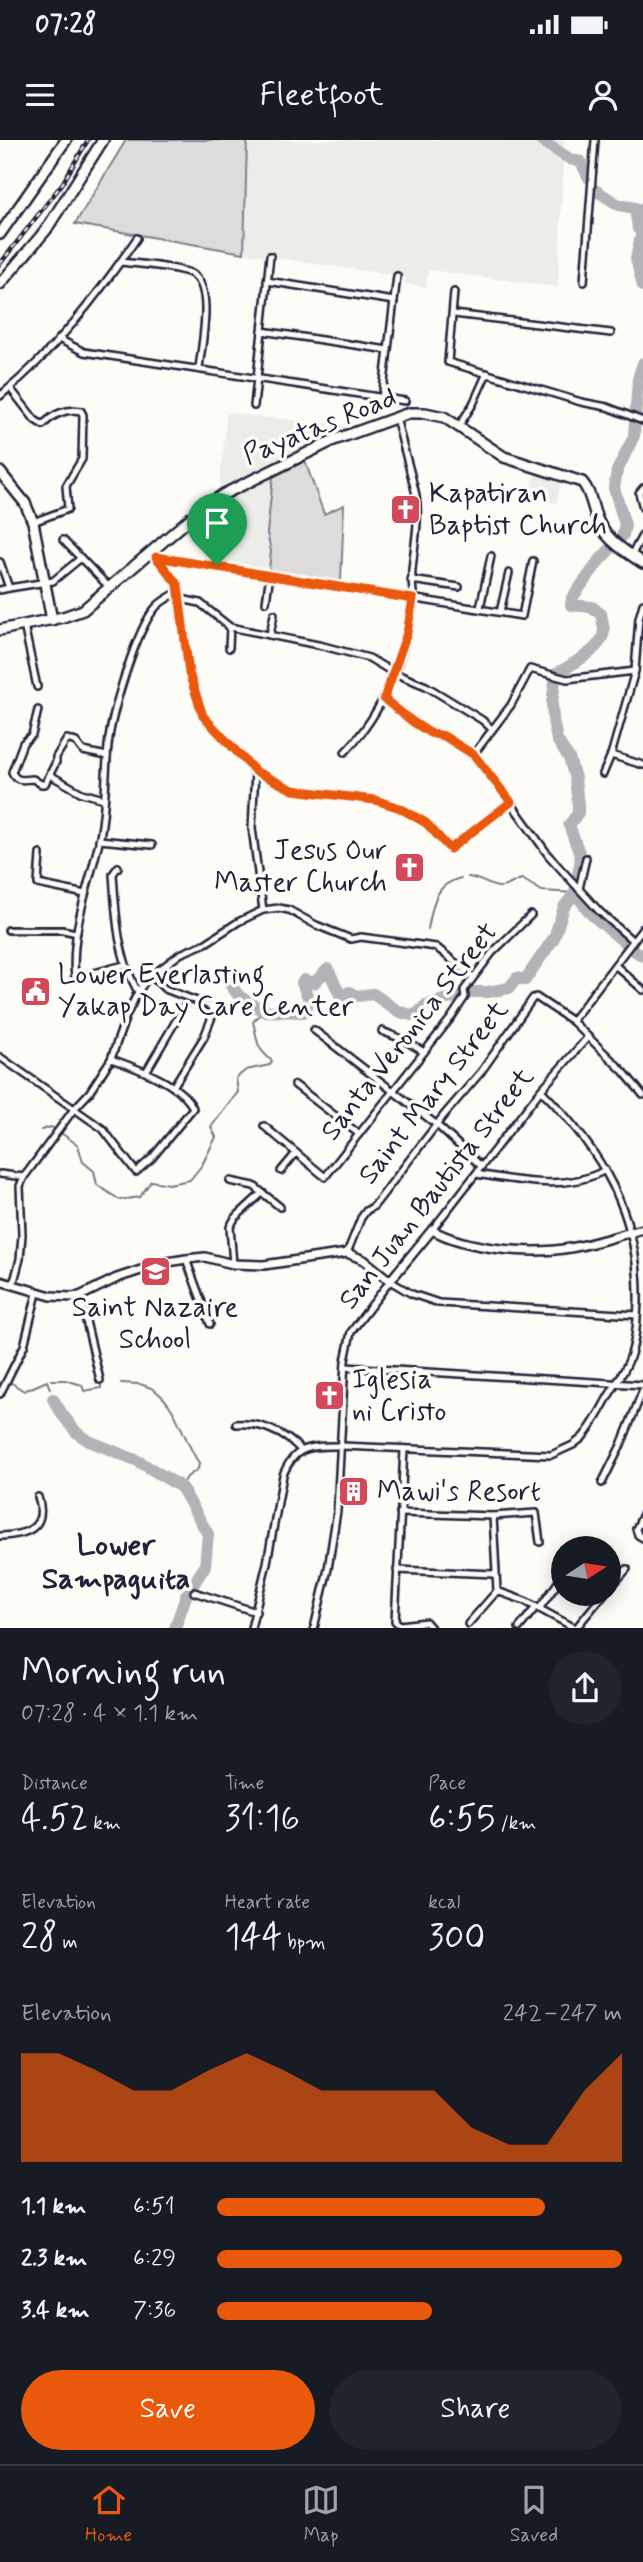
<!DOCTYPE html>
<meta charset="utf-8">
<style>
:root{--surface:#171b24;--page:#20242c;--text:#f1f3f6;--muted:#9ea1a6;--line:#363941;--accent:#ea580c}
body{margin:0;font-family:Mynerve,sans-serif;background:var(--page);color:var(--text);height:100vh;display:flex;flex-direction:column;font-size:26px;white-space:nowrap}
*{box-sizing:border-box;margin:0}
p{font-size:23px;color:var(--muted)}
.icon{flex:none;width:38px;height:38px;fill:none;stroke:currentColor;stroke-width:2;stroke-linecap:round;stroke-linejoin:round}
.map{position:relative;height:1488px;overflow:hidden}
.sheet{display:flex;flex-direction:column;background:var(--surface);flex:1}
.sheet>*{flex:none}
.needle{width:46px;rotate:78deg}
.buttons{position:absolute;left:551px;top:1396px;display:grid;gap:14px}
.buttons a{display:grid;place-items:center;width:70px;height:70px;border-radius:50%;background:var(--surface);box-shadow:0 4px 18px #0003;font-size:35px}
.pin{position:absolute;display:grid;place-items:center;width:60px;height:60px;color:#fff;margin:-72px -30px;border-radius:50% 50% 50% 0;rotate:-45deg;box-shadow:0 0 7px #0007}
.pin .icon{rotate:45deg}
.round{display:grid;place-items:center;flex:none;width:74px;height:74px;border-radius:37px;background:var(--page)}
.summary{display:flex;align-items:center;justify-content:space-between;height:119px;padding:0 21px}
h1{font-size:38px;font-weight:600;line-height:52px}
.figures{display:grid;grid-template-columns:repeat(3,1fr);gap:10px;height:119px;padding:7px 21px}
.figures div{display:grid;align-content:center}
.figures b{font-size:35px;font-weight:600}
.figures small{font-size:19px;font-weight:400}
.figures p{font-size:19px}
.chart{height:196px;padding:14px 21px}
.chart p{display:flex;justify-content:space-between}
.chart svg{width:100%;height:126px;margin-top:7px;fill:var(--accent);opacity:.7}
.button{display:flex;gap:14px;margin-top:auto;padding:14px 21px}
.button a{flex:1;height:80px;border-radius:42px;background:var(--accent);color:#fff;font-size:28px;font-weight:600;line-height:80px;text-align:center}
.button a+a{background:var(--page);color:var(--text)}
ul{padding:0 21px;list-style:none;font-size:23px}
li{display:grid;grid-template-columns:112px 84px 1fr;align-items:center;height:52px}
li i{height:18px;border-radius:9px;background:var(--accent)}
.status{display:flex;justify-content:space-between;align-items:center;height:49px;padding:0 35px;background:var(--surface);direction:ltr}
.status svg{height:19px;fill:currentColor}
header{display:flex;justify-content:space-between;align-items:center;height:91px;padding:0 21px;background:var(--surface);font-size:32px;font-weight:600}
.tabs{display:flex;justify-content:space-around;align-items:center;height:98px;border-top:2px solid var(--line);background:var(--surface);font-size:19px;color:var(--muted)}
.tabs a{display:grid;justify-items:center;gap:4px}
.tabs .active{color:var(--accent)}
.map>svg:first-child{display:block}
.built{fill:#ecece9}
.green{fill:#dddcdb;stroke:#807f8b;stroke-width:2}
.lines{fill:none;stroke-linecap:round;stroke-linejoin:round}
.stream{stroke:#787885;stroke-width:2}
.river{stroke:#b2b2b7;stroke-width:12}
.pedestrian-casing{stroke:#22223b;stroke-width:10}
.minor-casing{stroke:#22223b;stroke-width:10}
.tertiary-casing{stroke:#22223b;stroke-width:12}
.primary-casing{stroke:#22223b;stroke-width:14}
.pedestrian{stroke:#fdfcf7;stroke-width:4.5}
.minor{stroke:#fdfcf7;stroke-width:5}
.tertiary{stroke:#fdfcf7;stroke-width:7}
.primary{stroke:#fdfcf7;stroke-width:9}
.rail-casing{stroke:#22223b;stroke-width:4.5}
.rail{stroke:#fdfcf7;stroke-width:2;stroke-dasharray:5;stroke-linecap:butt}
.route-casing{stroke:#fff;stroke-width:14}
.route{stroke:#ea580c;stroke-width:9}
.labels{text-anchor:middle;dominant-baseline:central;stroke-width:7;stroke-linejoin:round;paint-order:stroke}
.street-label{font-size:28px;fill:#22223b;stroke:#fdfcf7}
.poi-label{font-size:28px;fill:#22223b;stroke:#fdfcf7;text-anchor:start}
.neighbourhood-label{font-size:30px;font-weight:bold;fill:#22223b;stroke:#fdfcf7}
</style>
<div class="status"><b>07:28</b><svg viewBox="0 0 49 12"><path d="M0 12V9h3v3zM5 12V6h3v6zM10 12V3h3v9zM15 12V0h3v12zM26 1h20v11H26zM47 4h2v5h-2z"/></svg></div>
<header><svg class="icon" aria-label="menu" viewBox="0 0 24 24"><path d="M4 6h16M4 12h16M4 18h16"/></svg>Fleetfoot<svg class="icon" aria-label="person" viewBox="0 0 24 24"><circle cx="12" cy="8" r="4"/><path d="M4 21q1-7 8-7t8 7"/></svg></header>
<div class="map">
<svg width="643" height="1488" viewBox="0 0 643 1488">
<rect width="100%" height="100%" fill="#fdfcf7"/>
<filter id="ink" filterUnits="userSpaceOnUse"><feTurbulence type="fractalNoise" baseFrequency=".0143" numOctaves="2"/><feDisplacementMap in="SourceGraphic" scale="14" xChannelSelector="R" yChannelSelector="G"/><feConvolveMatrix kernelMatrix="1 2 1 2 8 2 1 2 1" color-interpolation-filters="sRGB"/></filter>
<g filter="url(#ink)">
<g class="built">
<path d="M247 0H564L558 147 428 130 426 147 405 144V137L244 113Z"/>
<path d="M227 272 252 276 351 286 295 311 219 351Z"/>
<path d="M535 335 561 341 557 363 529 357Z"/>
<path d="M273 337 267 393 271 411 269 430 264 431 209 422 215 366Z"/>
</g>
<g class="green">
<path d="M126 0H247L244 113 75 84Z"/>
<path d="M305 321 324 374 344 365 341 442 269 430 271 411 267 393 273 337Z"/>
</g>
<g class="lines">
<g class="stream">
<path d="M636 75 643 61"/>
<path d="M468 737C480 738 489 746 498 747 507 748 513 741 522 739L542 751 575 753"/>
<path d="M428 789C433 765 434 744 461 738"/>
<path d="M41 990 51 987 56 990"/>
<path d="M61 993 78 1005 83 1022 94 1031 97 1045 120 1060 140 1057 151 1041 169 1044 190 1040 202 1025 216 997 211 987 238 952 236 938 246 930 270 925 272 921C254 905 259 903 253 882L263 871"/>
<path d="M7 1240 24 1251 47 1241 50 1249"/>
<path d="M51 1240H65L82 1245 84 1251 101 1248V1243L104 1242"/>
<path d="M121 1243C128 1244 137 1243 143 1245 175 1253 183 1301 199 1323L198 1329 187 1337 181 1347"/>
</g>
<g class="river">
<path d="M540 0 570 19 581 22 589 38"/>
<path d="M595 50 619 65 635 68 638 89 642 91 636 119 643 146"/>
<path d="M624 802 592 775 575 753 581 718 569 685 578 673V665L575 638 569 618 557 600 553 580 552 563 556 534C571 524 602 511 604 491 604 486 602 479 601 474L592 467 571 465 572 458 600 420 623 395 625 385 614 348 617 331 634 296 638 239 643 223"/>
<path d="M632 809 643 816"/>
<path d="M204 832 226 839 239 856 263 871 304 872 309 860 302 843 304 840 314 843 328 829 341 857 349 852 356 856 373 854C388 863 397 875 416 875L426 865 472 852H488L509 848 517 838 525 840 554 798 564 767 575 753"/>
<path d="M53 1259 62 1274 76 1292 89 1301 138 1321 181 1347 208 1394 205 1426 186 1456 175 1488"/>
</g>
<defs>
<path id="pedestrian" d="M8 790H62L77 793"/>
<g id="minor">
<path d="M121 122C137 124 180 127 192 134 215 147 201 206 199 229"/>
<path d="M267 141 394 161"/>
<path d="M584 142 595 0"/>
<path d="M454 152 448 222 581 262 607 267 643 281"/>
<path d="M454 174 611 193"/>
<path d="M262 191 388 210"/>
<path d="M59 199 84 212 405 261"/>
<path d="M10 248 35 280 43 285C53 274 67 268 81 271L83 275 82 319 66 346 68 369 33 382"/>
<path d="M0 256C54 212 98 155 137 98"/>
<path d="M382 259 397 136"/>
<path d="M254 266 270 116"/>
<path d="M459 286 473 264 487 233"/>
<path d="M643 348 639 353 643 368"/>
<path d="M63 400 110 448"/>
<path d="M152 412 178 445 189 533 203 576 255 631 293 650 375 660 400 668 426 683 450 709 511 662"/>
<path d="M631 416 643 394"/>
<path d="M156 417 522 476 533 421"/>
<path d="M0 422 9 448 0 450"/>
<path d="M411 440 459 447"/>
<path d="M9 448 53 441 81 418"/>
<path d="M181 459 200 463 230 487 323 506 369 518 394 533 426 546 482 580 492 589"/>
<path d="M266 462 270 434"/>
<path d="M480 468 491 416"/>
<path d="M500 472 509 433"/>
<path d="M24 485 37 547"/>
<path d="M270 495 274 474"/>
<path d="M229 508 230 487"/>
<path d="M384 559 413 582 431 593 444 596 473 615 498 645 549 716 599 771 633 801"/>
<path d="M38 570 32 595 23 603 12 632C17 643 23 639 33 639L41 644H45L56 622V617L67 599 76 602 83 611 107 616"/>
<path d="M345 612C384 572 405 517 413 462 414 452 411 441 412 430 414 406 420 379 416 355 410 329 402 303 396 277"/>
<path d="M473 615 511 565 530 529 567 539 635 531"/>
<path d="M611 615 643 625"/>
<path d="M255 631 252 688 263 770"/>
<path d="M603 634 611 615 635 531 639 478 643 464"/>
<path d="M50 635 82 653 104 659"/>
<path d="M99 700 152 705"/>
<path d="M40 714 38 744 85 754"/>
<path d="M118 727 113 734C116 776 117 815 138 852"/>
<path d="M579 749 586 718"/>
<path d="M124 825 75 838C70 792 89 746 99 702 106 671 105 638 108 606 111 575 136 488 157 466 163 460 172 456 179 451"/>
<path d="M615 825 643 850"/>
<path d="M151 836 165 849 210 866 214 872 204 897 173 947"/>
<path d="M572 881 643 788"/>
<path d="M314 890 437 985 481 1026"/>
<path d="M382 891 404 900 424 912"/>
<path d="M0 917 103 989 136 1032 152 1018 193 968C181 943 136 928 111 919"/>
<path d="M146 932 184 867"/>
<path d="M295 945 359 994"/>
<path d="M264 986 325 1037 451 878 465 857 464 850 492 813 531 775"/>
<path d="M281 1031 296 1013"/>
<path d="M0 1034 24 1037"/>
<path d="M476 1034C516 1040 567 1052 605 1030"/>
<path d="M230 1041 254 1046 280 1067"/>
<path d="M432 1090 541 950 588 897"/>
<path d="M347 1113 361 1078 366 1071 374 1066 444 975 481 932 533 858 536 857 572 881 624 932 643 955"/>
<path d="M186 1119 210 1184"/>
<path d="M233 1124 230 1087 235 1078 262 1053"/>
<path d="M13 1145 20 1119 22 1095 20 1046 24 1037 74 969 89 953 111 919 126 876 138 852 146 840 180 814 206 803 238 782 263 770 279 768 289 770 316 785 351 799 361 797 436 807 473 837"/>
<path d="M80 1156 100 1240"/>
<path d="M345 1227 643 1245"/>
<path d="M0 1254 24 1206 37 1153"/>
<path d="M236 1284C259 1282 284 1292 301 1310"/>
<path d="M404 1310 395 1481 400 1485 426 1482 431 1488"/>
<path d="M602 1343 621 1305 643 1250"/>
<path d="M400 1373 493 1376 536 1373 540 1402"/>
<path d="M643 1374 636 1389 638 1395 643 1398"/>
<path d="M493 1376 497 1451"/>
<path d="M0 1396C27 1395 48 1388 38 1357"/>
<path d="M397 1430 495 1434"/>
<path d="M609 1449 627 1429"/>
<path d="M497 1451 525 1461 575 1488"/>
<path d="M194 1452 256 1472"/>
<path d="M539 1469 564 1434"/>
<path d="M468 1484 497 1451"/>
<path d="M251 1488 267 1423 283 1335C295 1304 313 1306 342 1306L551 1315 573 1305 582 1298C593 1286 600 1271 608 1257 615 1245 624 1233 629 1220 636 1202 637 1181 638 1162 640 1074 601 1010 541 950"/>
<path d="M314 1488 328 1429 337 1371 345 1221 351 1192 390 1141 412 1154 439 1163 637 1175"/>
<path d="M519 1488 536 1467"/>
<path d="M576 1488 604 1454"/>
</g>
<path id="tertiary" d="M0 1141 51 1156 72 1157 80 1156 117 1138 162 1123 186 1119 205 1117 233 1124 264 1125 347 1113 364 1120 390 1141 432 1090C467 1109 530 1115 570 1108 594 1104 619 1095 643 1089"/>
<g id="primary">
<path d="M0 94 66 0"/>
<path d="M0 144 46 90 103 0"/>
<path d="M0 332 25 363 33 382 52 480"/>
<path d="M0 490 63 477 83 470 200 370 224 354 334 300 409 273H425L444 277 504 317 582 342C592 353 592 370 599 383 607 400 627 413 643 423"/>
</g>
</defs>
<use href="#pedestrian" class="pedestrian-casing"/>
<use href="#minor" class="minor-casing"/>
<use href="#tertiary" class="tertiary-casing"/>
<use href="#primary" class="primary-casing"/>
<use href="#pedestrian" class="pedestrian"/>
<use href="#minor" class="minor"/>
<use href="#tertiary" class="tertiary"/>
<use href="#primary" class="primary"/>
<defs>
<path id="rail" d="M0 124 62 44 88 0"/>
</defs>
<use href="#rail" class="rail-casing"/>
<use href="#rail" class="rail"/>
</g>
</g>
<g class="lines" filter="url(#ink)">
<defs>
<path id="route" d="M156 417 413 459 407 493 384 559 413 582 430 593 444 596 474 615 511 662 450 709 426 683 400 668 375 660 293 650 255 631 203 576 189 533 178 445Z"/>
</defs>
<use href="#route" class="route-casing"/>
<use href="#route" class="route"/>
</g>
<defs>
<symbol id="church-square" viewBox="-11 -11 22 22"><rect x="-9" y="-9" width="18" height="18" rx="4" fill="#d1495b" stroke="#fdfcf7"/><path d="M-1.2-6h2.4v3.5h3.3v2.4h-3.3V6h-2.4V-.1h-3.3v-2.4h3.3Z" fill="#fff"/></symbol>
<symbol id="civic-square" viewBox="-11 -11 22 22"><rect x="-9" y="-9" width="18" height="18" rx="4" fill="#d1495b" stroke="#fdfcf7"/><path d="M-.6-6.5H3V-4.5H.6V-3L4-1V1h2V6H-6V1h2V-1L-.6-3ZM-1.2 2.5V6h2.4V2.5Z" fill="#fff"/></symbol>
<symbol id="school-square" viewBox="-11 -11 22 22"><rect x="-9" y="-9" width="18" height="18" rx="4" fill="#d1495b" stroke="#fdfcf7"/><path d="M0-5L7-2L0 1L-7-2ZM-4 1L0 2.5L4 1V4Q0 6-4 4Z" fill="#fff"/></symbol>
<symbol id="building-square" viewBox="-11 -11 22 22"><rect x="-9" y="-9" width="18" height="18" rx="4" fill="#d1495b" stroke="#fdfcf7"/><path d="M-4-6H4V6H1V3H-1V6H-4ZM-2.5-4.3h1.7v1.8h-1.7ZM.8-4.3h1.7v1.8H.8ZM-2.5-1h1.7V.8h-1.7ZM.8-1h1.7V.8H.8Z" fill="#fff"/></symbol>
</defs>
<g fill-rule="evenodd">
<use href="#church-square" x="388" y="352" width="35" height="35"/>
<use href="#church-square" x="392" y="710" width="35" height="35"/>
<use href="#civic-square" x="18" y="834" width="35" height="35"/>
<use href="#school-square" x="138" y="1114" width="35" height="35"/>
<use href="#church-square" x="312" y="1238" width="35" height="35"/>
<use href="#building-square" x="336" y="1334" width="35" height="35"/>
</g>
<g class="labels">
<g class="street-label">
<text transform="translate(320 287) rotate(-22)">Payatas Road</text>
<text transform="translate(410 892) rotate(-52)">Santa Veronica Street</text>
<text transform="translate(434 953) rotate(-52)">Saint Mary Street</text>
<text transform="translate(437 1049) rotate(-52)">San Juan Bautista Street</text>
</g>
<g class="poi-label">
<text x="429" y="354">Kapatiran<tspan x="429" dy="32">Baptist Church</tspan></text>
<text x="387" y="711" text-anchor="end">Jesus Our<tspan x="387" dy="32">Master Church</tspan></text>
<text x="58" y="835">Lower Everlasting<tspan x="58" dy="32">Yakap Day Care Center</tspan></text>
<text x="155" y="1168" text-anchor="middle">Saint Nazaire<tspan x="155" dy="32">School</tspan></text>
<text x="352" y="1240">Iglesia<tspan x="352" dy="32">ni Cristo</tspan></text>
<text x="377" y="1352">Mawi's Resort</text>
</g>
<g class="neighbourhood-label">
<text x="116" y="1405">Lower<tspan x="116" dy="34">Sampaguita</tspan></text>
</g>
</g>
</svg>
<div class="buttons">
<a><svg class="needle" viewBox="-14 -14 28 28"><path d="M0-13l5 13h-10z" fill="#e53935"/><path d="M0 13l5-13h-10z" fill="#9ea1a6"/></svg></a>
</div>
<div class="pin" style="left:217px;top:425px;background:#1e9e55"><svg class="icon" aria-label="arrive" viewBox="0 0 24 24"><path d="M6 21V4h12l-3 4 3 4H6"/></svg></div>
</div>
<section class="sheet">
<div class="summary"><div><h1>Morning run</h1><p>07:28 · 4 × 1.1 km</p></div><a class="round"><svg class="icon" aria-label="share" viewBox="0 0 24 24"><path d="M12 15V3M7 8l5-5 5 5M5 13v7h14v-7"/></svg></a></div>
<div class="figures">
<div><p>Distance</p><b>4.52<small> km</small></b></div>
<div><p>Time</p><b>31:16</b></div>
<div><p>Pace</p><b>6:55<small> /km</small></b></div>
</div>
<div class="figures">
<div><p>Elevation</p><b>28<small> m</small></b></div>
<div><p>Heart rate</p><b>144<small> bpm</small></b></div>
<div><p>kcal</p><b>300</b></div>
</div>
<div class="chart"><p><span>Elevation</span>242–247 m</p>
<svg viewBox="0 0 160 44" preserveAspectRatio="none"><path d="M0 44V6L10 6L20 12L30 19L40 19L50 12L60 6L70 12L80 19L90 19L100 19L110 19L120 32L130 38L140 38L150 19L160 6V44z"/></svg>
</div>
<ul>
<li><b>1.1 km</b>6:51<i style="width:81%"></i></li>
<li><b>2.3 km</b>6:29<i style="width:100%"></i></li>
<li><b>3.4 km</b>7:36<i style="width:53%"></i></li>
</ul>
<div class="button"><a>Save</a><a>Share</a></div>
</section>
<nav class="tabs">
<a class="active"><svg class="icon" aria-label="home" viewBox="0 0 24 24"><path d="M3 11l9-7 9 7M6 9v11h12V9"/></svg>Home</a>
<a><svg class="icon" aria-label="map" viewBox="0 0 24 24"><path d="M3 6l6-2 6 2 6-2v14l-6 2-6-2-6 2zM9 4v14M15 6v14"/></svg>Map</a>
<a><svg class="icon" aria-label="saved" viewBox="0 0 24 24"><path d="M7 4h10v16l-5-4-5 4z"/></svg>Saved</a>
</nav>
